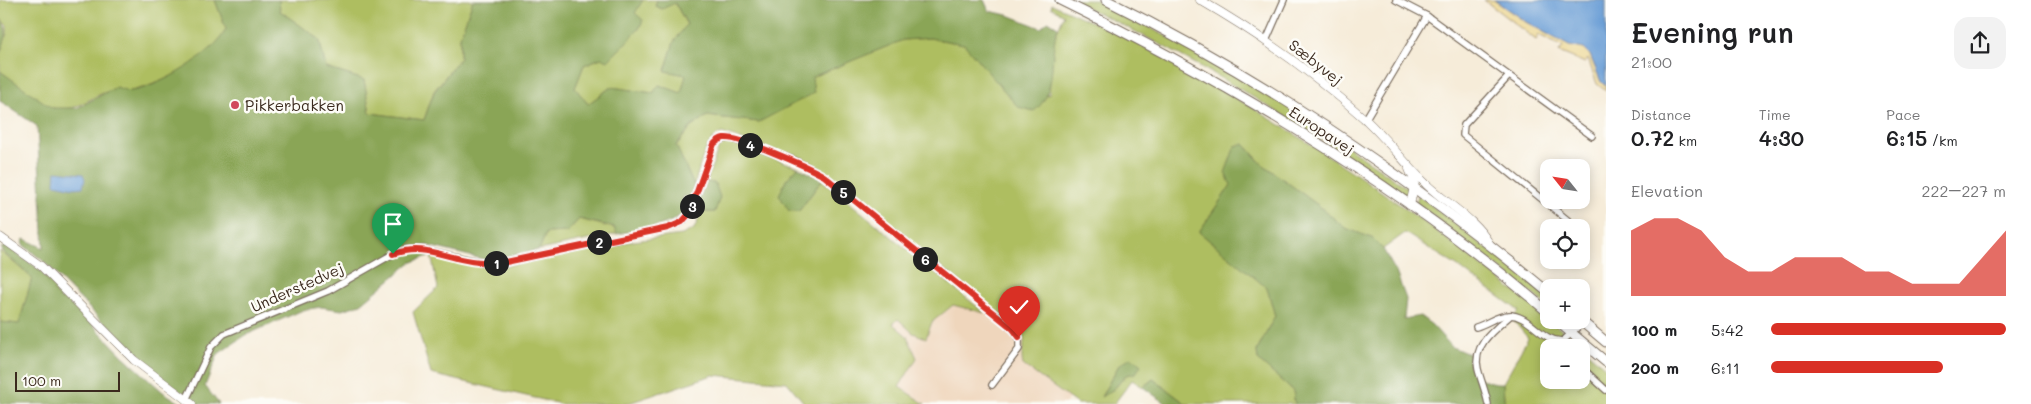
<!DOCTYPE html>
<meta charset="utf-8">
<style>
:root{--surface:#fff;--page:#f2f2f2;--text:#202124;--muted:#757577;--accent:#d93025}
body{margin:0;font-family:Mali,sans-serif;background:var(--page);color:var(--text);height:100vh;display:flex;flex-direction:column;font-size:19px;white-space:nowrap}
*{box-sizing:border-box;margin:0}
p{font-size:16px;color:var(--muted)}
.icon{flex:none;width:28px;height:28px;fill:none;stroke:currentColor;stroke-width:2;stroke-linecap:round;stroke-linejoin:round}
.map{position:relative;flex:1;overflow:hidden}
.drawer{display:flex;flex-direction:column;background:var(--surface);width:425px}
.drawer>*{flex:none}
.needle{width:32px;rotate:300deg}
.fabs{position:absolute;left:1540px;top:159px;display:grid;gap:10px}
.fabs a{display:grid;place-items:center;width:50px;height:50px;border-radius:10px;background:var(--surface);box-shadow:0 2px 12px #0003;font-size:25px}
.scale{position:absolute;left:15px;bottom:12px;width:105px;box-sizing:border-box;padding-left:5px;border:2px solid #3b2a1e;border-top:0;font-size:14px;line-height:18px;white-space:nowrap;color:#3b2a1e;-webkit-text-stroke:4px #fdfcf7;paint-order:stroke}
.pin{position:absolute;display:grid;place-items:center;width:42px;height:42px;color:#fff;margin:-51px -21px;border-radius:50% 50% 50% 0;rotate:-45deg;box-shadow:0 0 5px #0007}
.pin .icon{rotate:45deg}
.km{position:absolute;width:25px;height:25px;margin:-12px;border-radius:50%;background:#222;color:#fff;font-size:14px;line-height:25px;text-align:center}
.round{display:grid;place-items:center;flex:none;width:52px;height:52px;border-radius:15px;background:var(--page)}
.head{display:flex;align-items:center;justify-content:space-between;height:85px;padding:0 25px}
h1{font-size:28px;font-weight:600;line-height:38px}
.stats{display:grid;grid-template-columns:repeat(3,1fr);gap:8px;height:85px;padding:5px 25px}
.stats div{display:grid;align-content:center}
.stats b{font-size:21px;font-weight:600}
.stats small{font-size:14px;font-weight:400}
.stats p{font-size:14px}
.chart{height:140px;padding:10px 25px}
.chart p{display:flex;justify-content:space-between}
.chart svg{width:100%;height:90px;margin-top:5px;fill:var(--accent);opacity:.7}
ul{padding:0 25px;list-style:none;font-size:16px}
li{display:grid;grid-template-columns:80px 60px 1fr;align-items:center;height:38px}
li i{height:12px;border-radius:6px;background:var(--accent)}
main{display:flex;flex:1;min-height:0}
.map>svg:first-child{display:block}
.built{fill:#efd6bc}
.green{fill:#aebe61;stroke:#747440;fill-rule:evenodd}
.forest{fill:#8aa557;stroke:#62683a}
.sand{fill:#eeda9e;stroke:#94825e}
.water{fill:#6b9ed6;stroke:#53647a}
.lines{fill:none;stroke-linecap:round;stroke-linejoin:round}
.street-casing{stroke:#7c6e5f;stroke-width:8}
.secondary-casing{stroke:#7c6e5f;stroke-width:9}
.primary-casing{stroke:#7c6e5f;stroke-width:11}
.street{stroke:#fff;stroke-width:5.5}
.secondary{stroke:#fff;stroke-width:8}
.primary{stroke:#fff;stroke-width:9}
.route-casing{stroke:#fff;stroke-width:10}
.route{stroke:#d93025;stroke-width:6}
.poi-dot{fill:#d1495b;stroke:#fdfcf7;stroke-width:2}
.labels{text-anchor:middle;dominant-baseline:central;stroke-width:5;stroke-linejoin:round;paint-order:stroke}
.street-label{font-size:15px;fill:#3b2a1e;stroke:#fdfcf7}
.poi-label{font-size:15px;fill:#3b2a1e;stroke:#fdfcf7;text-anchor:start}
</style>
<main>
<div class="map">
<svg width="1606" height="404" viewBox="0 0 1606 404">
<rect width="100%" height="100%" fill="#fdfcf7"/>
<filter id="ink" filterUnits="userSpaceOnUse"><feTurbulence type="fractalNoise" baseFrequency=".02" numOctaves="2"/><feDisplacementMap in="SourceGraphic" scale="10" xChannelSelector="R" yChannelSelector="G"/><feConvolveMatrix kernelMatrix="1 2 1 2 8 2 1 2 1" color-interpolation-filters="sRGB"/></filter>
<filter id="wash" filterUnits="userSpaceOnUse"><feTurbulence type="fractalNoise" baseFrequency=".0096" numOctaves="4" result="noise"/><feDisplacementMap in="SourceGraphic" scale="20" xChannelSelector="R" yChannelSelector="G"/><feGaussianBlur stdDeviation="1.12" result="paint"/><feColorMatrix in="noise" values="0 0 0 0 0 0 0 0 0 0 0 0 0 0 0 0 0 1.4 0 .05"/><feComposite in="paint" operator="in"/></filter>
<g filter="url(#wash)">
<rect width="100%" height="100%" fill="#f6ecd9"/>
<path class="built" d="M954 305 985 312 991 306 1015 326 1024 334 1025 340 1021 357 1023 365 1069 398 1065 404H925L899 386 917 358 893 325 898 319 913 333 932 322Z"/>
<g class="green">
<path d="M0 0H215L226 29C213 58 160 86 129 91 121 93 111 90 103 93 85 101 74 112 53 108 44 106 10 78 0 71V53L7 34V26L0 18Z"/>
<path d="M279 0H473L460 37V58L434 91 424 120 370 113 364 80 326 68 319 39 280 11Z"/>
<path d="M643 0H657L655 6 675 3 687 25 674 42 665 71 687 75 681 93 659 85 653 93 611 87 588 104 575 88 584 65 601 58Z"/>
<path d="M1071 0H1096L1195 51 1302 115 1410 190 1408 198C1301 123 1189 55 1071 0Z"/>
<path d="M1052 4C1079 16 1107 28 1134 42 1304 129 1463 243 1606 368V404H1508L1504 399 1503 383 1528 338 1512 319 1519 311 1460 268 1405 233 1383 249 1372 238 1345 228 1319 206 1261 163 1244 144 1231 185 1199 232 1267 287 1275 316 1257 351 1258 360 1293 391 1295 404H1186L1153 379 1143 387 1132 380 1114 404H1077L1023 365C1018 345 1033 344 1015 326L813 163 722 133C703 140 700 169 694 186L676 146 691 127 707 116 759 122 811 77 903 40 930 38 964 44 981 61 1049 95 1053 41 1064 15 1051 7ZM1549 348H1581V380H1549ZM1119 365 1126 375 1114 389 1102 395Z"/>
<path d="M723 143H730L798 167 786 180 799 211 822 180 985 313 953 305 932 322 926 338 913 333 898 319 893 324 907 336 917 358 899 387 925 404H805L787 382 713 375 626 404H561L431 374 413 312 438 288 431 255 465 264 505 266 633 241 682 235 694 229 702 212H715V183L706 182 719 147Z"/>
<path d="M1418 195 1549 297V307L1416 203Z"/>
<path d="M579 219 614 228 617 234 539 250 546 233 567 232Z"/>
<path d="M0 251 32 278 19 324 0 322Z"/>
</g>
<g class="forest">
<path d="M215 0H279L280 11 319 39 326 68 364 80 370 113 424 120 434 92 460 58V37L473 0H643L635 13 643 20 639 29 608 61 601 58 584 65 575 88 588 104 611 87 653 93 659 85 681 93 686 75 665 71 674 42 687 24 675 3 662 9 655 6 657 0H984L989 11 1008 15 1041 28 1048 21 1058 27C1048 54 1059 93 1034 111L1018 107 964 44 930 38 903 40 812 77 814 93 759 122 707 116 691 127 676 145 694 186 690 198 684 196 681 206 686 208C678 227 635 230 617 234L614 227 579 219 567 232 546 233 539 250 486 260 425 245 431 255 410 263 361 304 342 310 321 307 303 310 246 335 218 354 205 386 219 404H197L169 383 131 351 42 260 22 244 24 239 44 248 37 126 0 101V71L52 108H77L116 87C120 88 126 91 131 91 158 88 215 54 226 29Z"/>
<path d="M0 18C10 31 6 38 0 53Z"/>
<path d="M1244 144 1261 163 1319 206 1345 228 1372 238 1383 249 1396 272 1406 299 1404 319 1420 316 1432 325 1452 347 1471 355C1470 358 1469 364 1470 367 1473 379 1493 384 1503 383L1504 399 1508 404H1295L1293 391 1258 360 1257 351 1275 316 1267 288 1199 232 1231 185 1225 173 1235 146Z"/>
<path d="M798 167 822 180 799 211H789L779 195 786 180Z"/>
<path d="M706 182 715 183 720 197 715 212H702L699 200Z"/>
<path d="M7 246 40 270 123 356 163 392 182 404H0V322L19 324 32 278 5 254 1 248Z"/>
<path d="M1131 357 1141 365 1136 373 1126 375 1114 389 1101 397 1119 365Z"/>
<path d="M1153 379 1186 404H1166L1143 387Z"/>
</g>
<path class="sand" d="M1484 0H1494L1526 22 1562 42 1584 49 1590 55 1601 82 1606 86V91L1597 84 1588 59 1585 63 1559 52 1563 47 1539 35 1536 40Z"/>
<g class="water">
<path d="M1494 0H1606V86L1601 82 1590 55 1584 49 1569 46 1526 22Z"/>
<path d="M56 171 83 174 85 179 83 187 74 188 55 184Z"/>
</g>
</g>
<g filter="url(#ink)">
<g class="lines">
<defs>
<g id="street">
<path d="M1396 0 1427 16 1592 136"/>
<path d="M1266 41 1284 0"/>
<path d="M1509 76 1464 125 1463 135 1575 226"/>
<path d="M1365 120 1427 16"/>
<path d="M1476 327C1487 324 1498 315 1508 315 1530 314 1541 342 1563 341"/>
<path d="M1566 348 1563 341 1583 322"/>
<path d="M1581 367 1606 390"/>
<path d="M186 400 211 347 224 334 328 291 393 254 407 249H421L485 263 506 262 668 228 682 222 689 214 714 144 718 140 730 138 794 160 824 176 1013 329 1019 337V349L992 385"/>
<path d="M1488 404C1486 392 1481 381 1478 369 1472 345 1495 329 1511 315"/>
</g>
<g id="secondary">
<path d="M1200 0C1259 34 1315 74 1366 120 1387 140 1405 163 1426 184 1447 204 1474 218 1489 243"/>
<path d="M1409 169 1415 182 1410 205"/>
<path d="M0 237 41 266 134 360 192 404"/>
</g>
<g id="primary">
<path d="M1060 0C1234 85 1402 186 1549 313"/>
<path d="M1106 0C1266 79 1412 179 1549 293"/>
<path d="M1556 320 1606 362"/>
<path d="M1580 320 1606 342"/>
</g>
</defs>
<use href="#street" class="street-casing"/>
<use href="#secondary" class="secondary-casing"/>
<use href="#primary" class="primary-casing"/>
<use href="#street" class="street"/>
<use href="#secondary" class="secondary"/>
<use href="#primary" class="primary"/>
</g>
</g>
<g class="lines" filter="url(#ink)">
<defs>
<path id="route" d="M393 254C421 244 439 255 466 260 480 263 492 263 506 262L668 228 682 222 689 214 714 144C717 141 719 139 724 138 740 136 808 167 824 176L1013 329 1019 337"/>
</defs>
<use href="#route" class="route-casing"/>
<use href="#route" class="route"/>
</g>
<circle class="poi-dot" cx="235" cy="105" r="5"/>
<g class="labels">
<g class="street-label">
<text transform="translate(1316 62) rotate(38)">Sæbyvej</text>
<text transform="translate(1322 130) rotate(33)">Europavej</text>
<text transform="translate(297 287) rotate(-24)">Understedvej</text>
</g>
<g class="poi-label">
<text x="245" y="105">Pikkerbakken</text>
</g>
</g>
</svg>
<div class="fabs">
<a><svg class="needle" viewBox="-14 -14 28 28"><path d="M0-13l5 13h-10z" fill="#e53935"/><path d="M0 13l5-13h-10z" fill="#757577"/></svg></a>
<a><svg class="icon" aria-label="locate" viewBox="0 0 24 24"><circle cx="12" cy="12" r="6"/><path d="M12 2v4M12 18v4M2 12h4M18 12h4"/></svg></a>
<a>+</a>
<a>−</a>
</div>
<div class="scale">100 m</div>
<div class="pin" style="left:393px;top:254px;background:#1e9e55"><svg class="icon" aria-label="arrive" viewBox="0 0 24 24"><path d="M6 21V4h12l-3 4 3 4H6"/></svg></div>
<div class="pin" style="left:1019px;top:337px;background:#d93025"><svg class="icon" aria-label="check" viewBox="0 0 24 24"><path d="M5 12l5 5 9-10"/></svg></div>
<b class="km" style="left:496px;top:263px">1</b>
<b class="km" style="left:599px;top:242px">2</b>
<b class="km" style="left:692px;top:206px">3</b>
<b class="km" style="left:750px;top:145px">4</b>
<b class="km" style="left:843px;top:192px">5</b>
<b class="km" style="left:925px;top:259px">6</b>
</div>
<section class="drawer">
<div class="head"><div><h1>Evening run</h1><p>21:00</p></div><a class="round"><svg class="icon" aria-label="share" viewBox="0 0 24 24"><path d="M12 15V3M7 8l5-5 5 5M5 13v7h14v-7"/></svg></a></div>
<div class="stats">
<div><p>Distance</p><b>0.72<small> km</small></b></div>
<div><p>Time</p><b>4:30</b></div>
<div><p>Pace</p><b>6:15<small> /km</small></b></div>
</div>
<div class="chart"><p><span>Elevation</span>222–227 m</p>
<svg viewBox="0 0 160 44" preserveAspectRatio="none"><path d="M0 44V12L10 6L20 6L30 12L40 25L50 32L60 32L70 25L80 25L90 25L100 32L110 32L120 38L130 38L140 38L150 25L160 12V44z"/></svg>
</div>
<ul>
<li><b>100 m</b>5:42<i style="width:100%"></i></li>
<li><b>200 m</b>6:11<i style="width:73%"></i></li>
</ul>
</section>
</main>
